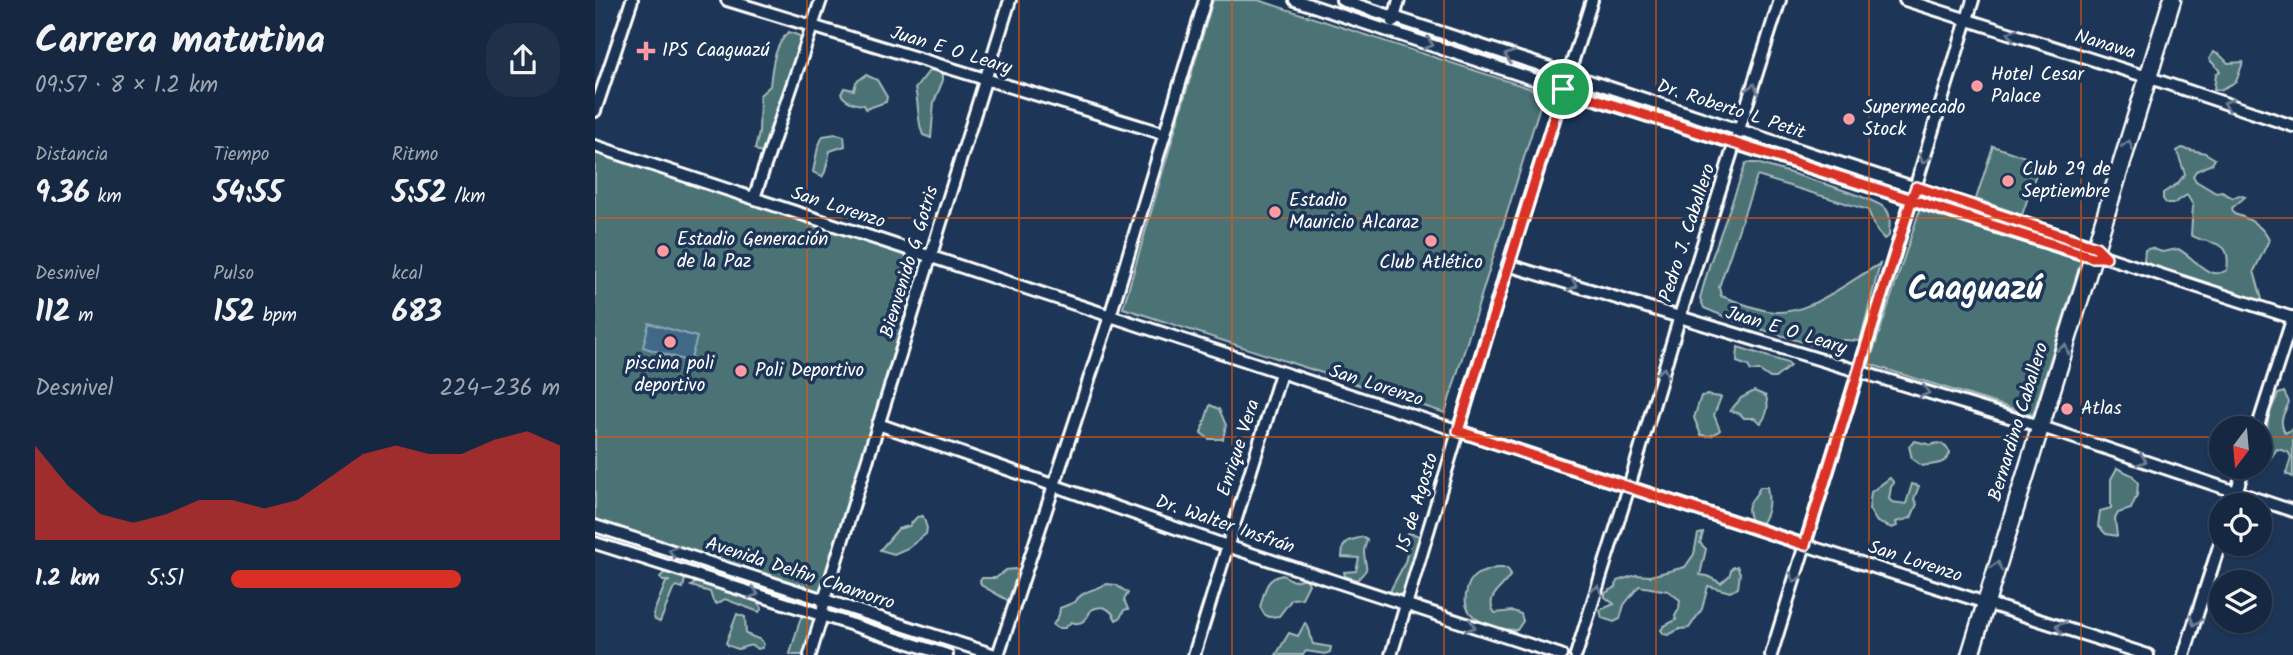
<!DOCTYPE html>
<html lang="es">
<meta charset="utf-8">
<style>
:root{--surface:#162841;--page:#1f3048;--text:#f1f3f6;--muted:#9ea6b1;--line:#35445a;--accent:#d93025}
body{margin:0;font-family:Kalam,sans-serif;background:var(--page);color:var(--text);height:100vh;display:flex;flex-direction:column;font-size:26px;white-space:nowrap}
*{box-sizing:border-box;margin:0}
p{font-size:23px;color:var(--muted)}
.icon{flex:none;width:38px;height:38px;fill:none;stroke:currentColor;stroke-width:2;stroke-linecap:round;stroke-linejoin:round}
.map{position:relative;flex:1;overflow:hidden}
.panel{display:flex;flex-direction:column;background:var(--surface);width:595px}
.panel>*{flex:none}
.needle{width:46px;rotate:196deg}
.tools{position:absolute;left:1614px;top:416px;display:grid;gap:14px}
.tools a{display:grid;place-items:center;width:63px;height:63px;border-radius:50%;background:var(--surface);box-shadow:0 2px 5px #0004,0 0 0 2px var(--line);font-size:35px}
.pin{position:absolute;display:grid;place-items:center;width:60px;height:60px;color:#fff;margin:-30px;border:4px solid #fff;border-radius:50%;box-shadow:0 2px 7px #0007}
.round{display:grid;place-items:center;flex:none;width:74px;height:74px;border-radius:28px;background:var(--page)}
.summary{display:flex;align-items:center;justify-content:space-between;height:119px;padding:0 35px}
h1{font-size:38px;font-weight:600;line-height:52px}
.metrics{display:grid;grid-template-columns:repeat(3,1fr);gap:10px;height:119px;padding:7px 35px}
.metrics div{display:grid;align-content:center}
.metrics b{font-size:30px;font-weight:600}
.metrics small{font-size:19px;font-weight:400}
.metrics p{font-size:19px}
.chart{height:196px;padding:14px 35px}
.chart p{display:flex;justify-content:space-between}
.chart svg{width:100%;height:126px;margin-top:7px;fill:var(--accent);opacity:.7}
ul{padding:0 35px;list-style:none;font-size:23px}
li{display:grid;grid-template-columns:112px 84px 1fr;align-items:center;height:52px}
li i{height:18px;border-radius:9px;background:var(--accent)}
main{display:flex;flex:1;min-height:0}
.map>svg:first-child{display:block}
.green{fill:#4c7376;stroke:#a6b9ba;stroke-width:2}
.water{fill:#416988;stroke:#8da5b8;stroke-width:2}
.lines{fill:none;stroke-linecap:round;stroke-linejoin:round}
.minor-casing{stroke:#fff;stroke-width:16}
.highway-casing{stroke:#fff;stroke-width:21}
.minor{stroke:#1d3557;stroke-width:10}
.highway{stroke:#1d3557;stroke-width:16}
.oneway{stroke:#6c7c92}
.route-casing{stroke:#fff;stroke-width:14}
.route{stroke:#d93025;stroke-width:9}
.grid{fill:none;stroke:#e8590c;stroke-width:2;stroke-opacity:0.55}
.poi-dot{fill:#ff9aa2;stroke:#1d3557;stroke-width:2.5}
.labels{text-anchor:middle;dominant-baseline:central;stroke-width:7;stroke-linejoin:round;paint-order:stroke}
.street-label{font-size:19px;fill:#fff;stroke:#1d3557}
.poi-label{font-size:19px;fill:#fff;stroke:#1d3557;text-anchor:start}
.town-label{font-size:33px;font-weight:bold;fill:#fff;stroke:#1d3557}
</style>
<main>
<section class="panel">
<div class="summary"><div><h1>Carrera matutina</h1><p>09:57 · 8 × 1.2 km</p></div><a class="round"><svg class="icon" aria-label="share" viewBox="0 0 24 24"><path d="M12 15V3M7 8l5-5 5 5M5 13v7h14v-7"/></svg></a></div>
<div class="metrics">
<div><p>Distancia</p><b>9.36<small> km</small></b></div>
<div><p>Tiempo</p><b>54:55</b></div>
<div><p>Ritmo</p><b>5:52<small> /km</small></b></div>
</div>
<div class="metrics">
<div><p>Desnivel</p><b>112<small> m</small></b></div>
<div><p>Pulso</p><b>152<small> bpm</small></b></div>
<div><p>kcal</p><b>683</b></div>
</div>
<div class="chart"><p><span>Desnivel</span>224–236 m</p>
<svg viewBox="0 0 160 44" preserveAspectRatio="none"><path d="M0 44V11L10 25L20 35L30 38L40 35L50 30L60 30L70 33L80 30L90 22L100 14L110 11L120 14L130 14L140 9L150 6L160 11V44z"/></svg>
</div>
<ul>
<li><b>1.2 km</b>5:51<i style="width:70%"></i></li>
</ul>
</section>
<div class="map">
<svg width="1698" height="655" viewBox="0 0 1698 655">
<rect width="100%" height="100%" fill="#1d3557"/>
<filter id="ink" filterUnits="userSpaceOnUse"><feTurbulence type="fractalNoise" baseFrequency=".0143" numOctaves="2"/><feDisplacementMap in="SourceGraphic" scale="14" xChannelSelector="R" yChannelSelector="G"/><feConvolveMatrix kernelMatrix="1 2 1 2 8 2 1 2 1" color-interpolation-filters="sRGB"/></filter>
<g filter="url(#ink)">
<g class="green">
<path d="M618 0H663L949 93 850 413 528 308Z"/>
<path d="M194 32 205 36 209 46 169 155 160 149 164 133 165 95 175 86C177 67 179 45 194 32Z"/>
<path d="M1618 52 1625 55 1633 63 1648 62 1641 82 1625 90 1619 89 1621 74 1625 71 1614 59Z"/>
<path d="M342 69 348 72V80L339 102 336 138 328 135C322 122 324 103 320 89L334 71Z"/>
<path d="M271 75 282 80 292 97 291 102 271 109 269 105C260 105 250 101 246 94L249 88 259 90 261 82Z"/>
<path d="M241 134 249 136 250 146 235 151 230 172 227 177 218 172 223 147 228 136Z"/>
<path d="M1398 146 1445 162 1427 215 1381 199Z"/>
<path d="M1587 148 1610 153 1620 159 1617 164 1601 171 1598 176 1601 181 1621 193 1627 192 1638 198 1644 195 1650 197 1637 208 1639 214C1654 218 1667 225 1674 240L1659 271 1667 299 1664 304 1554 265 1549 261 1550 250 1556 248 1567 252 1583 249C1601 258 1613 282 1632 270 1637 236 1615 247 1596 235L1598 205 1592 195 1578 204H1572L1568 199V193L1582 184 1590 174 1582 151Z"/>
<path d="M0 151 328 256 229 600 146 577 140 584 111 573 107 569 115 567 0 526Z"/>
<path d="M1151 163H1162C1184 170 1280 197 1291 209 1297 216 1294 227 1294 236L1289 239 1282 231 1273 210 1162 176 1124 287 1126 296C1141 301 1157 308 1173 311 1211 319 1253 281 1285 264L1265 341 1249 340 1220 346 1140 321 1109 308 1105 298 1115 263Z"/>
<path d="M1325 209 1486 261 1438 415 1274 364Z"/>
<path d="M1143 347 1193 363 1195 366 1180 378H1175L1165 371H1156L1153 366 1142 362Z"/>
<path d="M1159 391 1171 396C1174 407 1173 413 1166 423L1159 418H1149L1145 414 1135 411 1146 398Z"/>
<path d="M1689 392 1694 402C1689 415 1683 419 1690 433L1698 429V477L1691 474 1696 457 1693 452 1682 449 1675 459 1666 453 1676 439C1667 424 1677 408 1683 394Z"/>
<path d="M1111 395 1126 397 1119 415 1125 430C1119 436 1114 437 1106 435L1099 418 1106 396Z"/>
<path d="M615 405 624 409 631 425 628 439H614L606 433Z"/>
<path d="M1320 441 1336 445C1345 441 1349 444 1355 452 1353 465 1338 464 1327 466L1317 459 1314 446Z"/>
<path d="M1522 468 1537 475 1543 483 1542 495 1536 509 1523 513 1520 519 1522 536 1511 534 1503 526 1505 511 1516 508V479Z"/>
<path d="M1295 478 1299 483 1296 487 1294 499 1297 502 1311 504 1317 484 1324 486 1319 499 1322 504 1316 518 1301 522 1302 526 1297 528 1282 522 1274 509 1276 492Z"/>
<path d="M1165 487H1172C1175 501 1174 515 1164 526L1156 521C1148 502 1159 502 1165 487Z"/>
<path d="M328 516 332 528 331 534 313 548 299 554 285 550 303 529 314 526 322 517Z"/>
<path d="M813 533 822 535 827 539 811 592 798 597 795 592C801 575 822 554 806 539Z"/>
<path d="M1108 533 1105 543 1111 549 1105 575 1112 576 1126 583 1134 576 1137 568 1142 566 1145 573 1143 588 1135 592 1113 586 1107 609 1094 628 1085 629 1073 635 1069 634 1066 630 1069 626 1081 620 1080 616 1084 609 1085 600 1073 591 1044 586 1029 605 1025 619 1019 622 1007 618 1005 610 1019 604 1010 597V593L1021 587 1022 581 1041 575 1055 576 1090 567 1099 554 1103 534Z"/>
<path d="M767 537 772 540C771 544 769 548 769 552 770 571 777 565 762 580L750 576 749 572 761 571 764 558 747 557 748 547 753 541Z"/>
<path d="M901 568H912L916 574C910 587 888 596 900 613L918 611 926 614 928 621 922 630C902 630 866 621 871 594 872 588 875 579 881 575 886 572 895 570 901 568Z"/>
<path d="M420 569 423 571 424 575 418 599 414 601 386 585 385 581 387 578H401L411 570Z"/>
<path d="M71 571H83L91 575 88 588 81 586 78 590 65 622 60 620 58 614 71 582 75 581H68L65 577Z"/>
<path d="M688 575 698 581 711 578 714 584 707 598 697 599 684 616 674 617 669 614 665 607C670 591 670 578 688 575Z"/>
<path d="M117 581 162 601 167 608 164 612 130 599 122 604 118 601 115 592 96 586 100 583Z"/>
<path d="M512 584 521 585 533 593 529 600 533 609 529 610 525 618 521 620C516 608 507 604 496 610 492 619 487 626 476 622L470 628H462L458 625 464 615 465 608 480 602C487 590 501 590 512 584Z"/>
<path d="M209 613 223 620 212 655H197L195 654 205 620Z"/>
<path d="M142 614 150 617 151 634 166 640 169 644 167 648 163 649C155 642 152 647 143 649L134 646 131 643Z"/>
<path d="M710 623C717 629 714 636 718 644L736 647 735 652 730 654 711 651 708 655H681L694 633 703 636Z"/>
</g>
<path class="water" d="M54 323 102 337 95 362 48 347Z"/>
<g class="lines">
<defs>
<g id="minor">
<path d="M132 0 570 134"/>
<path d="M700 0 968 89 1497 257H1511L1698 318"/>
<path d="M747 0C998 83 1250 164 1501 247L1504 251"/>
<path d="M1310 0 1552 77 1698 126"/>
<path d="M798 22 804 0"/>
<path d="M0 111 37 0"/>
<path d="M0 146 1210 545 1553 655"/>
<path d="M159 198 226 0"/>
<path d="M913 265 1444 426 1698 511"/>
<path d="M283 424 632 546 966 655"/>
<path d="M1662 429 1698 317"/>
<path d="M1637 506 1649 467"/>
<path d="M0 526 400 655"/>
<path d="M0 543 352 655"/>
<path d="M215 655 227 615 229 600 415 0"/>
<path d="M403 655 515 316 610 0"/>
<path d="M599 655 686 373"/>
<path d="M796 655 913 265 997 0"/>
<path d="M981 655 1034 487 1085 316 1185 0"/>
<path d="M1176 655 1378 0"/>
<path d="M1589 655 1626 540"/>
</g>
<path id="highway" d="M1375 655 1577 0"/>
</defs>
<use href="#minor" class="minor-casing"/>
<use href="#highway" class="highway-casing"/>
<use href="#minor" class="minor"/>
<use href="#highway" class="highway"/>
</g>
<defs><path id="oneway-chevron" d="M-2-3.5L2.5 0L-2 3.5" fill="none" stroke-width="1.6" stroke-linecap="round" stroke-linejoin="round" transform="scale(1.75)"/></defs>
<g class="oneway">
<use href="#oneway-chevron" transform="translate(1417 34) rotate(-163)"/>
<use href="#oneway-chevron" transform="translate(834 44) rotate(18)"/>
<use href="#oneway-chevron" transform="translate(914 56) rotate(-161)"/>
<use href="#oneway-chevron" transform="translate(1158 88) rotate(-73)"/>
<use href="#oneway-chevron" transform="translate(1633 104) rotate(-161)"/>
<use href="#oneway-chevron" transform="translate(1533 145) rotate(-73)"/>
<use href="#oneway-chevron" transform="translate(1329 159) rotate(107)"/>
<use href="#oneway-chevron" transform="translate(978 285) rotate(17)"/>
<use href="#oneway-chevron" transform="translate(1469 349) rotate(-72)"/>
<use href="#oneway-chevron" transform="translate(1068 372) rotate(-74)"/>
<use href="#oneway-chevron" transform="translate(1330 392) rotate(17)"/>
<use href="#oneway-chevron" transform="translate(1547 460) rotate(18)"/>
<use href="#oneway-chevron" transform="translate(78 551) rotate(-162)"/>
<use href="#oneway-chevron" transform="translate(1402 566) rotate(-73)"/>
<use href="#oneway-chevron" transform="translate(1200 578) rotate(107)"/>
<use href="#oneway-chevron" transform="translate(1002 590) rotate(-72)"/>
<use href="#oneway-chevron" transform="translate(159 593) rotate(18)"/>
<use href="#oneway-chevron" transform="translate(1600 621) rotate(108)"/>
<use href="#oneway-chevron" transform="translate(876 626) rotate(18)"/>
<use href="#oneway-chevron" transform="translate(1465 627) rotate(-162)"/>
</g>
</g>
<g class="lines" filter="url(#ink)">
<defs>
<path id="route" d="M968 89 863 431 1210 545 1317 198 1321 187 1501 247 1511 257H1497L968 89"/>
</defs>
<use href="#route" class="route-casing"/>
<use href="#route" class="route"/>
</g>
<path class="grid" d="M212 0V655M424 0V655M637 0V655M849 0V655M1061 0V655M1274 0V655M1486 0V655M0 218H1698M0 437H1626M1664 437H1698"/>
<g class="poi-dot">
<path d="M47.5 40.5h7v7h7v7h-7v7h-7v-7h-7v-7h7z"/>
<circle cx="1382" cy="86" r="7"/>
<circle cx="1254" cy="119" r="7"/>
<circle cx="1413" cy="181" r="7"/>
<circle cx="680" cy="212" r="7"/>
<circle cx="836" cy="241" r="7"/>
<circle cx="68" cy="251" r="7"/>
<circle cx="75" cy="342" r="7"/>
<circle cx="146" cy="371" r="7"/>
<circle cx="1472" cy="409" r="7"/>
</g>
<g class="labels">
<g class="street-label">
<text transform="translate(1510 45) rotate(17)">Nanawa</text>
<text transform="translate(356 51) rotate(17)">Juan E O Leary</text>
<text transform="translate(1136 110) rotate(18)">Dr. Roberto L Petit</text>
<text transform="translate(243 208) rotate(18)">San Lorenzo</text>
<text transform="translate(1093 233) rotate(-72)">Pedro J. Caballero</text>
<text transform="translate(315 262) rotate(-73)">Bienvenido G Gotris</text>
<text transform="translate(1191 331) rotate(17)">Juan E O Leary</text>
<text transform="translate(781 386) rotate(18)">San Lorenzo</text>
<text transform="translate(1424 422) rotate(-73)">Bernardino Caballero</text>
<text transform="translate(644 448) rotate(-72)">Enrique Vera</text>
<text transform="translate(823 503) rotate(-73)">15 de Agosto</text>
<text transform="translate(630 525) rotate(19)">Dr. Walter Insfrán</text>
<text transform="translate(1320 562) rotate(18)">San Lorenzo</text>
<text transform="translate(205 574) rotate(18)">Avenida Delfin Chamorro</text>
</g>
<g class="poi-label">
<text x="67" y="51">IPS Caaguazú</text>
<text x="1396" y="75">Hotel Cesar<tspan x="1396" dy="22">Palace</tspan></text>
<text x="1268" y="108">Supermecado<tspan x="1268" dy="22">Stock</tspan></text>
<text x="1427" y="170">Club 29 de<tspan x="1427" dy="22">Septiembre</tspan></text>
<text x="694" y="201">Estadio<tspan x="694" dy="22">Mauricio Alcaraz</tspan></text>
<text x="82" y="240">Estadio Generación<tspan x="82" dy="22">de la Paz</tspan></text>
<text x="836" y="263" text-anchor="middle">Club Atlético</text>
<text x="75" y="364" text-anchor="middle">piscina poli<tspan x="75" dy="22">deportivo</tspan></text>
<text x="160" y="371">Poli Deportivo</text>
<text x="1486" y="409">Atlas</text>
</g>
<g class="town-label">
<text x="1380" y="290">Caaguazú</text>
</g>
</g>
</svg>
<div class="tools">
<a><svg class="needle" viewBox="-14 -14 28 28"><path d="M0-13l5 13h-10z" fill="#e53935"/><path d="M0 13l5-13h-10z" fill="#9ea6b1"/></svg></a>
<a><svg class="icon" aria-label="locate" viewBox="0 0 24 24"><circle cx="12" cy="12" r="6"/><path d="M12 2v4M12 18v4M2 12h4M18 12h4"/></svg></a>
<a><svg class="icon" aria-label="layers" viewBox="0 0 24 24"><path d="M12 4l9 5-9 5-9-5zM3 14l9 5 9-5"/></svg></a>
</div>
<div class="pin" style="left:968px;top:89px;background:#1e9e55"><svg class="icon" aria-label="arrive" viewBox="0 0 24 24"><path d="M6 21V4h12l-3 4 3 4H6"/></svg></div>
</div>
</main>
